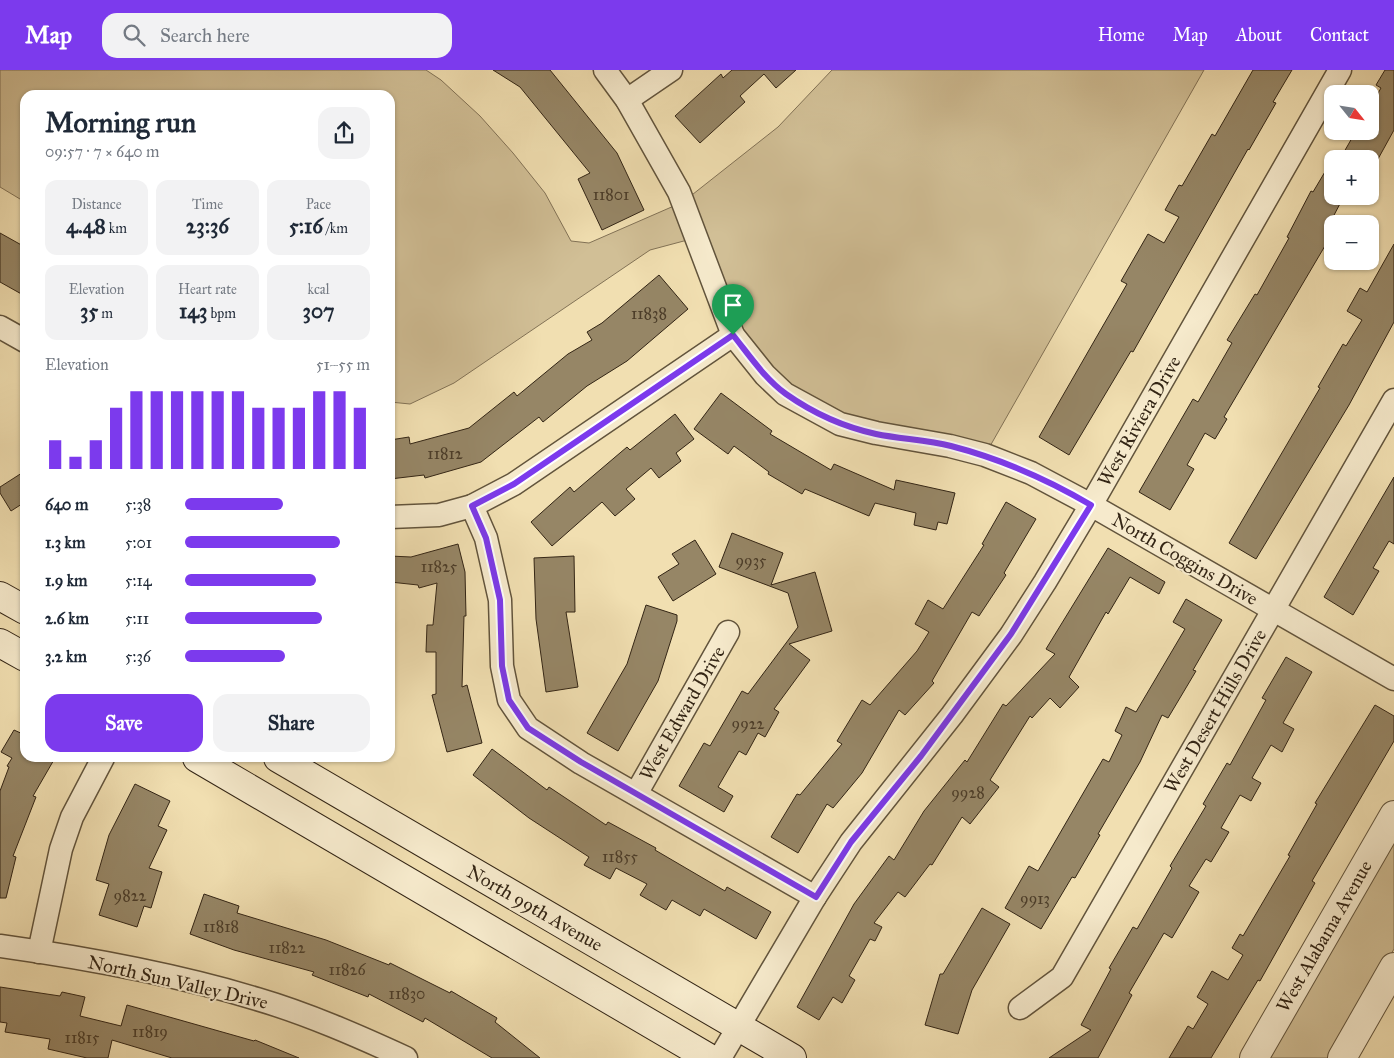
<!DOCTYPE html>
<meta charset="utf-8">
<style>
:root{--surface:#fff;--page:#f2f2f3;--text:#1f2937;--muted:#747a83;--accent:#7c3aed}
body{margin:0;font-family:"IM FELL Great Primer",serif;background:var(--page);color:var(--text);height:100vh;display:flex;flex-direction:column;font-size:19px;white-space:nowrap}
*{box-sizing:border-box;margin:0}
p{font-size:16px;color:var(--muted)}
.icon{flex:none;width:28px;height:28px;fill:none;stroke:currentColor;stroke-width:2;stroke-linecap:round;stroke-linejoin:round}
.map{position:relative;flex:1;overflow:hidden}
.panel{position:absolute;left:20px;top:20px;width:375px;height:672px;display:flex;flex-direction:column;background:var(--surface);border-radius:15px;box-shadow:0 1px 4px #0004}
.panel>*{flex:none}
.needle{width:32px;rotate:120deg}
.fabs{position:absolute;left:1324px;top:15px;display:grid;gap:10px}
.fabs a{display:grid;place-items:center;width:55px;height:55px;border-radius:10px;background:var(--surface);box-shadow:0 1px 4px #0004;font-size:25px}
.pin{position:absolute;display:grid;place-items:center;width:42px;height:42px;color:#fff;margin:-51px -21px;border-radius:50% 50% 50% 0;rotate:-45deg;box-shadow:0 0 5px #0007}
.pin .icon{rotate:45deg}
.round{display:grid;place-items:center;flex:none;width:52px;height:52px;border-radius:15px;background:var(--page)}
.head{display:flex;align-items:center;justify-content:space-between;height:85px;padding:0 25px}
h1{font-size:28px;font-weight:700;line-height:38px}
.figures{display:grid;grid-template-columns:repeat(3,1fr);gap:8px;height:85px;padding:5px 25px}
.figures div{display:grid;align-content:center;border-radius:12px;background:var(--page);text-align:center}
.figures b{font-size:21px;font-weight:700}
.figures small{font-size:14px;font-weight:400}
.figures p{font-size:14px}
.chart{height:140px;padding:10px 25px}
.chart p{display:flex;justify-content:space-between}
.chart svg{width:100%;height:90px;margin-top:5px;stroke:var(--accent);stroke-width:6}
.primary-button{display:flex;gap:10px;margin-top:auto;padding:10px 25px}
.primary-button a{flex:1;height:58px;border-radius:15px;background:var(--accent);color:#fff;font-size:20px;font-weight:700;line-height:58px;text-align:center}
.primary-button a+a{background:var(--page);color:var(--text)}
ul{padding:0 25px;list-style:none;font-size:16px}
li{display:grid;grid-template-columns:80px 60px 1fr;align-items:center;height:38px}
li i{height:12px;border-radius:6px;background:var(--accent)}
header{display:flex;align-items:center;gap:30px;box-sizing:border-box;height:70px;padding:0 25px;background:var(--accent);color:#fff}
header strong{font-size:24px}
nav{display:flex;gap:28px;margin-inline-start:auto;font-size:18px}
.search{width:350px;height:45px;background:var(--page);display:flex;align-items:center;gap:12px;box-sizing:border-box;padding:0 18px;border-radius:15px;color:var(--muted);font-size:19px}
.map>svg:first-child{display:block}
.green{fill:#d1bf96;stroke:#827256}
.building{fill:#968666;stroke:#332515}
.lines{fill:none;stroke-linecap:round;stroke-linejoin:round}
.minor-casing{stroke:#62543c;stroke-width:25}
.tertiary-casing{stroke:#62543c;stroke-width:30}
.secondary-casing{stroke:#332515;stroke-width:30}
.minor{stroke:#f6eacc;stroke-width:22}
.tertiary{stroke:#f6eacc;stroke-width:28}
.secondary{stroke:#f6eacc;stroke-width:28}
.route-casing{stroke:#fff;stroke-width:10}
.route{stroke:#7c3aed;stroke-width:6}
.labels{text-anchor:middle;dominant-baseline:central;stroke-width:4;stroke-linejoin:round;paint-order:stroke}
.number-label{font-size:16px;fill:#4c3d29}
.street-label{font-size:19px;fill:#332515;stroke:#f6eacc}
</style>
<header>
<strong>Map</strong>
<div class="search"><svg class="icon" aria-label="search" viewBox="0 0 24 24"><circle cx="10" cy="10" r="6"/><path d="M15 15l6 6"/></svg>Search here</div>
<nav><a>Home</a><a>Map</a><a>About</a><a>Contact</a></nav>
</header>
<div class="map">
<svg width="1394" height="988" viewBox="0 0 1394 988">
<rect width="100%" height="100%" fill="#f1dfb1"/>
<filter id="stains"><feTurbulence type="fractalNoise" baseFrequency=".004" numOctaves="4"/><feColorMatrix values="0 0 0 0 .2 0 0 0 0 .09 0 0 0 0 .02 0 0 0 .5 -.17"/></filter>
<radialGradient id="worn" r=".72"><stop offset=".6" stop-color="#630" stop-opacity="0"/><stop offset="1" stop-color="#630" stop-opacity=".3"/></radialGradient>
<g class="green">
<path d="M0 0H426L441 10 480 46 513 83 545 123 571 171 589 173 683 132 778 57 832 0H1204L985 385 876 363 765 305 695 168 650 180 454 313 410 334 390 332V25H25V132L0 117Z"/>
<path d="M1394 762V879L1330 988H1263Z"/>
</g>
<g class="building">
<path d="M493 0H550L617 83 644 140 602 160 578 109 590 103 520 17Z"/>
<path d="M732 0H796L776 18 764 4 740 26 745 32 700 73 675 46 721 4 723 8Z"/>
<path d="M1253 0H1292L1273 32 1276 33 1249 80 1248 79 1133 282 1131 281 1069 385 1039 367 1127 214 1121 211 1148 164 1164 173 1179 147 1165 140 1179 115 1182 116 1212 64 1215 66Z"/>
<path d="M1385 0H1394V60L1378 89H1340L1356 61H1370V37L1381 18 1376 15Z"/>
<path d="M1332 90V126H1344L1332 149V164L1224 347 1227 349 1215 369 1205 363 1187 395 1194 399 1170 440 1139 422 1193 329 1198 332 1232 273 1227 270 1255 224 1257 225 1289 168 1287 167 1311 121 1313 122Z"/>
<path d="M0 163 25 177V226L0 212Z"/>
<path d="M1394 174V252L1349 335 1256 489 1229 473 1320 318 1318 317 1343 274 1346 276 1362 250 1347 241 1360 218 1367 222Z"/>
<path d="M659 205 688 239 627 291 587 316 543 352 539 347 481 392 425 408 424 405 390 409V370L409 367 410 374 469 358 514 322 517 326 568 284 592 270 587 262 602 253Z"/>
<path d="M721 323 772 361 770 364 831 400 834 394 894 420 896 410 955 423 947 454 938 452 936 460 914 455 916 443 875 433 869 446 805 419 802 424 768 404 769 402 734 376 728 384 694 359Z"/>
<path d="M675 344 694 369 676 383 681 391 659 408 651 398 626 419 635 429 615 446 602 432 552 476 531 452 570 417 574 422 627 377 630 380Z"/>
<path d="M25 401V432L11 441 0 423V417Z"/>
<path d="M1394 407V474L1389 471 1373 498 1379 501 1353 545 1324 527Z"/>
<path d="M1006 432 1036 449 1004 503 1006 505 979 546 972 542 932 611 934 613 905 645 899 640 862 703 833 738 827 734 798 783 771 767 797 724 800 725 842 674 837 671 862 630 870 635 917 581 929 562 915 554 928 530 943 539 984 475 982 474Z"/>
<path d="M732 463 783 483 771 515 815 502 832 561 789 574 810 590 774 639 779 642 765 667 758 663 746 685 739 681 718 717 733 726 724 742 679 716 704 673 710 676 742 621 748 624 798 557 788 523 719 497Z"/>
<path d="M695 470 716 504 673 531 658 507 679 494 672 484Z"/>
<path d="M458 474 465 502 466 546H464L462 617 467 615 482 673 447 682 432 625 436 624V582H426L427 555H433L437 513 419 518 418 515 390 512V486L411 487Z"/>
<path d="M1108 478 1165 512 1159 524 1130 507 1108 544 1106 542 1069 607 1079 617 1060 638 1050 628 1032 648 1030 646 990 710 999 717 970 754 962 747 932 795 930 794 905 827 898 822 874 853 882 857 875 871 870 869 849 906 855 910 842 933 833 927 819 950 797 937 854 834 889 786 894 790 924 741 965 690 967 692 1003 634 1006 636 1055 584 1046 579Z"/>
<path d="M574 486 575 542H566L578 617 546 622 536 549 534 488Z"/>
<path d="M1186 529 1222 550 1193 600 1196 601 1168 648 1162 645 1140 692 1098 764 1100 765 1075 808 1072 807 1041 859 1005 838 1029 796 1038 801 1103 689 1109 692 1122 665 1115 661 1126 637 1136 642 1185 559 1173 552Z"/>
<path d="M646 535 677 545V551L658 611 618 681 587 663 627 594Z"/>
<path d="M1286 587 1312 602 1283 653 1294 659 1282 682 1271 675 1252 708 1261 713 1251 731 1240 725 1221 758 1229 762 1211 792 1206 789 1189 816 1199 822 1172 868 1164 863 1129 923 1132 925 1098 988H1049L1091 960 1081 955 1111 899 1109 898 1133 857 1137 859 1172 798 1170 796 1206 736 1203 734 1227 693 1230 695 1266 630 1262 628Z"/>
<path d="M1375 635 1394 646V671L1312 811 1315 813 1260 911 1258 910 1211 988H1169L1188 956 1193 959 1208 934 1197 927 1212 901 1228 910 1243 885 1232 878 1240 864 1243 866 1290 786 1288 785 1317 734 1315 733Z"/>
<path d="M14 660 25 665V688H55L33 726 36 727 13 786 16 787 6 828H0V721L9 697 7 696 12 688 1 682Z"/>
<path d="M492 679 547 720 549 717 606 755 608 752 656 778 655 780 725 821 727 817 771 842 756 869 704 839 700 846 672 830 666 840 640 825 647 814 616 798 610 809 584 795 589 787 529 748 473 705Z"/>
<path d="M135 714 170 731 158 756 167 760 149 798 162 802 151 838 144 836 137 857 99 845 109 814 96 810 109 765Z"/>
<path d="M204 824 239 836 237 843 326 870 389 895 390 893 450 923 451 921 497 948 495 952 540 988H492L425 948 423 952 369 924 368 927 312 905 314 902 234 880 190 864Z"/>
<path d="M982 838 1010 854 972 920 958 964 925 955 940 904H943Z"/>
<path d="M0 917 60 926 62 922 85 927 80 946 121 956 127 935 254 971 255 970 299 988H172L112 970 108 988H87L48 979 50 969 5 962 7 953 0 952Z"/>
</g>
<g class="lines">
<defs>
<g id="minor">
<path d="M605 0 627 30 679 122 733 265 765 305 785 324 840 354 876 363 950 376 985 385 1031 403 1091 435 1394 609"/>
<path d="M627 30 671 0"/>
<path d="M0 257 25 271"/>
<path d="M472 436 486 468 500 530 502 596 509 630 528 658 581 693 815 827"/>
<path d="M390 447 439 445 472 436 514 414 733 265"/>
<path d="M636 724 728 562"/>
<path d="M0 876C86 888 174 904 257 929 308 944 358 966 406 988"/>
<path d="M39 882 61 779 72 747 103 688"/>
<path d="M1020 938 1062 907 1394 330"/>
<path d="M720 988 815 827 851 772 952 645 1011 565 1045 512 1091 435 1340 0"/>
</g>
<g id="tertiary">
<path d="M1254 988 1394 745"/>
<path d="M1342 988 1394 897"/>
</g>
<g id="secondary">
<path d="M0 526 25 540"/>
<path d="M0 573 25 587"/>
<path d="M197 688 709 988"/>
<path d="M278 688 792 988"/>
</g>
</defs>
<use href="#minor" class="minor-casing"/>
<use href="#tertiary" class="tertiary-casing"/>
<use href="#secondary" class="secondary-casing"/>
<use href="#minor" class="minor"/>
<use href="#tertiary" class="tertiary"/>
<use href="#secondary" class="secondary"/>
</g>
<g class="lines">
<defs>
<path id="route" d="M733 265C749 285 765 309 786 324 813 343 844 357 876 364 901 369 927 370 951 376 1001 389 1047 409 1091 435L1011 564 921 686 851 772 816 827 581 692 528 658 509 630 502 596 500 530 486 468 472 436 514 414Z"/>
</defs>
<use href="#route" class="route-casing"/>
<use href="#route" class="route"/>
</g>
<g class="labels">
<g class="number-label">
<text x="611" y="124">11801</text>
<text x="649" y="243">11838</text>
<text x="445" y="383">11812</text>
<text x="751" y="490">9935</text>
<text x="439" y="496">11825</text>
<text x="748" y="653">9922</text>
<text x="968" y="722">9928</text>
<text x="620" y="786">11855</text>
<text x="130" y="825">9822</text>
<text x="1035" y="828">9913</text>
<text x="221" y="856">11818</text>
<text x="287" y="877">11822</text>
<text x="347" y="899">11826</text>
<text x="407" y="923">11830</text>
<text x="150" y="961">11819</text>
<text x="82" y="967">11815</text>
</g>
<g class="street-label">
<text transform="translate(1139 351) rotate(-60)">West Riviera Drive</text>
<text transform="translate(1185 489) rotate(30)">North Coggins Drive</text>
<text transform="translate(1215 641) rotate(-60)">West Desert Hills Drive</text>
<text transform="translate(682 643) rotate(-60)">West Edward Drive</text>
<text transform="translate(535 838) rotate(30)">North 99th Avenue</text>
<text transform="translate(1324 866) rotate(-60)">West Alabama Avenue</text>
<text transform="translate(178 912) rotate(13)">North Sun Valley Drive</text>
</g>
</g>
<rect width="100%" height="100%" filter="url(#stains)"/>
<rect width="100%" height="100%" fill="url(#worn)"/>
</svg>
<div class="fabs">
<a><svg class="needle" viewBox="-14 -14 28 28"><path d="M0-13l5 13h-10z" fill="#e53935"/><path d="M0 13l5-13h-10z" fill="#747a83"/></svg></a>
<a>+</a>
<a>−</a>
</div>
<div class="pin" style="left:733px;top:265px;background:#1e9e55"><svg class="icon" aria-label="arrive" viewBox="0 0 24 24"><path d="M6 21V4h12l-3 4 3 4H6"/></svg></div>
<section class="panel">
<div class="head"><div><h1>Morning run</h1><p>09:57 · 7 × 640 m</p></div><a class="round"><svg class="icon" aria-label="share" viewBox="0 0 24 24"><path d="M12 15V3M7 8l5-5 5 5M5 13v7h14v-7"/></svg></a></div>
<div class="figures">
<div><p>Distance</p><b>4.48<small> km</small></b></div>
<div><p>Time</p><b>23:36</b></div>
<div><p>Pace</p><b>5:16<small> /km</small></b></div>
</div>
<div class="figures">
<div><p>Elevation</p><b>35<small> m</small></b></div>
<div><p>Heart rate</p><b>143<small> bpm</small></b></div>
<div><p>kcal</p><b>307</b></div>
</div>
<div class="chart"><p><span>Elevation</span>51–55 m</p>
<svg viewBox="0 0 160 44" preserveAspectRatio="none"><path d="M5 44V30M15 44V38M25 44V30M35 44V14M45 44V6M55 44V6M65 44V6M75 44V6M85 44V6M95 44V6M105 44V14M115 44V14M125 44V14M135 44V6M145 44V6M155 44V14"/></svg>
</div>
<ul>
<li><b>640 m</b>5:38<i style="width:53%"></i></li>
<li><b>1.3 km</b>5:01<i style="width:84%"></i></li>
<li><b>1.9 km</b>5:14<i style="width:71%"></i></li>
<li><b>2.6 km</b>5:11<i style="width:74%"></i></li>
<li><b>3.2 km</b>5:36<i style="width:54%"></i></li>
</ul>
<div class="primary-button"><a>Save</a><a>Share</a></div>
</section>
</div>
